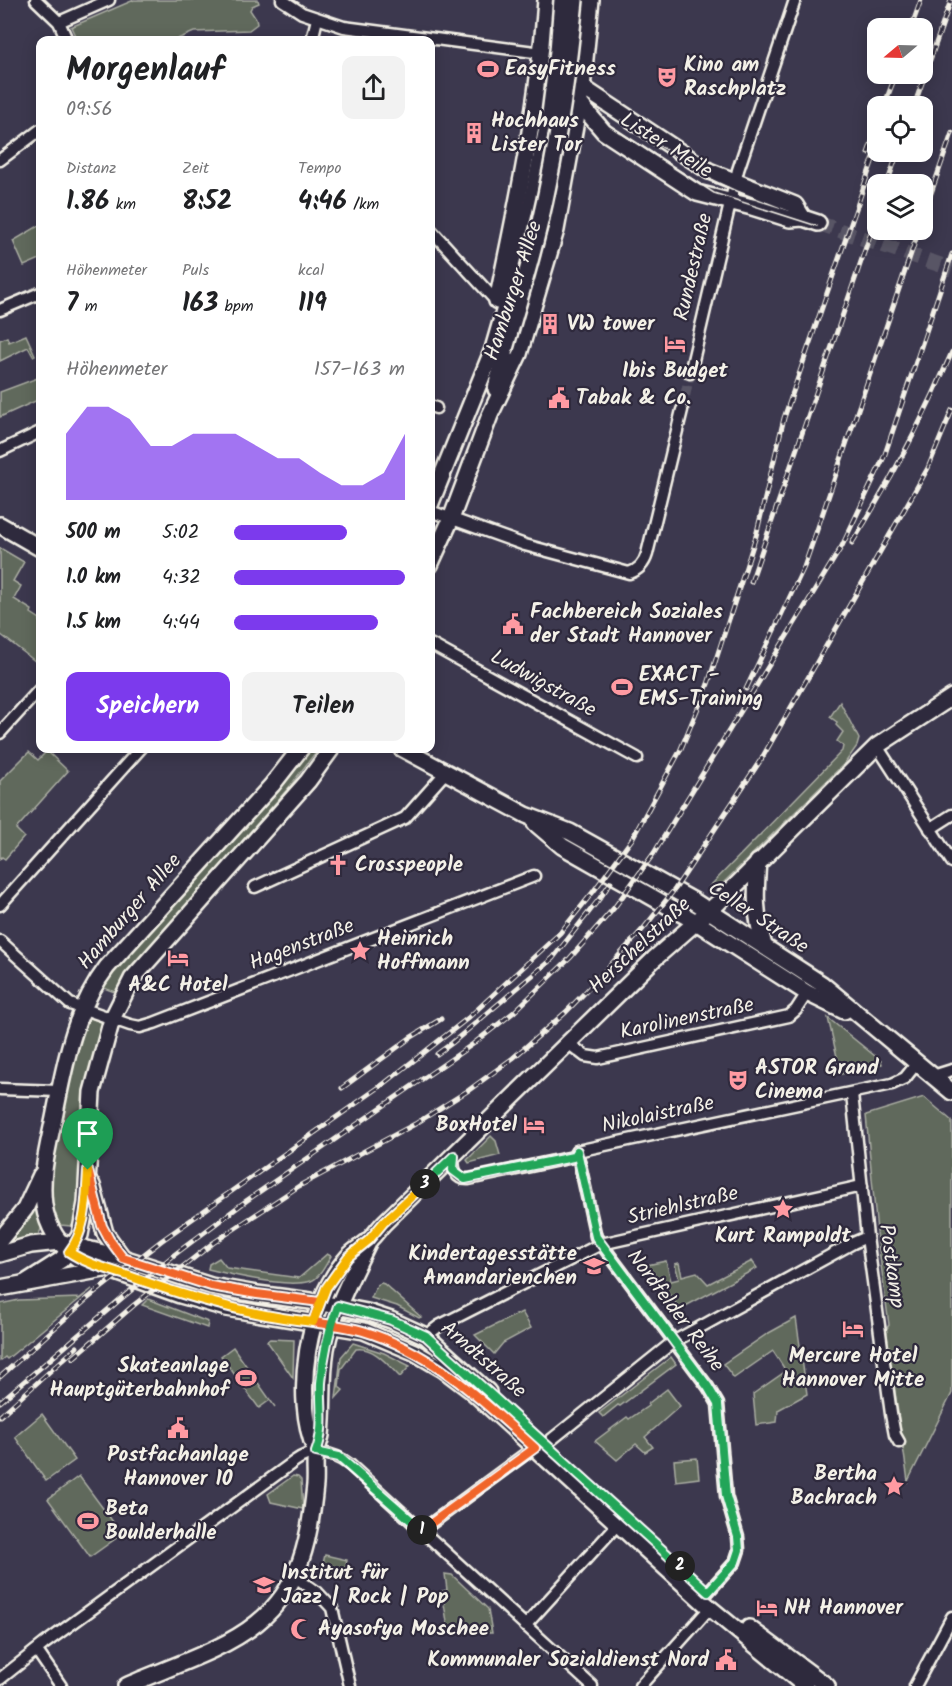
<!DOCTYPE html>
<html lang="de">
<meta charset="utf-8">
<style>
:root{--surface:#fff;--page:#f2f2f2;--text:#202124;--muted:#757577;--accent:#7c3aed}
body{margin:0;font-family:Kalam,sans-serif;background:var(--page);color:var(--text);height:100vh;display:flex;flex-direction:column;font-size:22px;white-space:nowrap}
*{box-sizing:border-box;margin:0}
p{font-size:20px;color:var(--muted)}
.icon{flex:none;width:33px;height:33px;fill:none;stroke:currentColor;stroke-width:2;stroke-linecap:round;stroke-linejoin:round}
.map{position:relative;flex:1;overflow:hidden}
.sheet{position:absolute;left:36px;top:36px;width:399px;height:717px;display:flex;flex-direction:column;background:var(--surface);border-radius:12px;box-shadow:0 3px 15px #0003}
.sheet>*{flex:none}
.needle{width:39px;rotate:251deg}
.buttons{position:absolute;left:867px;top:18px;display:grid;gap:12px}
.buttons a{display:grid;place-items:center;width:66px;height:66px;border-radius:12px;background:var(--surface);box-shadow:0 3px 15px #0003;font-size:30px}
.pin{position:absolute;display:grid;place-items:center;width:51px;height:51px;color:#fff;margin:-62px -26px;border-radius:50% 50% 50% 0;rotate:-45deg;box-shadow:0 0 6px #0007}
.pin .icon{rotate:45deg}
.km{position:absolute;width:30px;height:30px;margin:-15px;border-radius:50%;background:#222;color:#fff;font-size:16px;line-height:30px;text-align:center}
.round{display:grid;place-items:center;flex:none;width:63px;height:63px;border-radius:12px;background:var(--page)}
.headline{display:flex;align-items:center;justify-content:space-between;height:102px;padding:0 30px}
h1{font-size:33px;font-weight:700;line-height:45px}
.figures{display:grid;grid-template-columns:repeat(3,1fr);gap:9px;height:102px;padding:6px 30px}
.figures div{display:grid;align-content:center}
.figures b{font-size:26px;font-weight:700}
.figures small{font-size:16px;font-weight:400}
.figures p{font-size:16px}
.chart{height:168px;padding:12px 30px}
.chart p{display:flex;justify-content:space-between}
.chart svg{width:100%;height:108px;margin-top:6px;fill:var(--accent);opacity:.7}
.action{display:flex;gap:12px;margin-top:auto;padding:12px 30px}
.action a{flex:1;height:69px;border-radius:12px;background:var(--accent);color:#fff;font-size:24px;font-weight:700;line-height:69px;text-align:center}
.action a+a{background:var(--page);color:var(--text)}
ul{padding:0 30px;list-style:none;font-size:20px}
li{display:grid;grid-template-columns:96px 72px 1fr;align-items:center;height:45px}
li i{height:15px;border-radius:8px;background:var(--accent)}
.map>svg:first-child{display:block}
.green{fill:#60695c;stroke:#aaada2;stroke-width:1.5}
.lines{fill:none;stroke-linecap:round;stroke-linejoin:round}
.street-tunnel{stroke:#585465;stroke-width:10;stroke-dasharray:10 5;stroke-linecap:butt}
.secondary-tunnel{stroke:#585465;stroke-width:15;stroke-dasharray:15 8;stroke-linecap:butt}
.street-casing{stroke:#f4f1e8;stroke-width:15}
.secondary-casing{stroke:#f4f1e8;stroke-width:20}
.street{stroke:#2f2a3d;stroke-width:10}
.secondary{stroke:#2f2a3d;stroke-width:15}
.tram{stroke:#f4f1e8;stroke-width:1.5}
.rail-casing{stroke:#f4f1e8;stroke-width:5}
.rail{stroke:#2f2a3d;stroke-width:3;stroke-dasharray:9;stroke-linecap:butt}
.secondary-bridge-casing{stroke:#f4f1e8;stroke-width:20;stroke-linecap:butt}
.secondary-bridge{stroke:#2f2a3d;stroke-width:15}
.split-1-casing{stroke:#fff;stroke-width:12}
.split-2-casing{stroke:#fff;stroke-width:12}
.split-3-casing{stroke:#fff;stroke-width:12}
.split-4-casing{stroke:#fff;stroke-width:12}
.split-1{stroke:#f0652b;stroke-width:8}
.split-2{stroke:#22a559;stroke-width:8}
.split-3{stroke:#22a559;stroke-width:8}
.split-4{stroke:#f5b400;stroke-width:8}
.labels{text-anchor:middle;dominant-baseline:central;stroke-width:4.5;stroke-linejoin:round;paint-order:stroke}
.poi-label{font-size:21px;font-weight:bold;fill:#f4f1e8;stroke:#2f2a3d;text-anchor:start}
.street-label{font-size:21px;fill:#f4f1e8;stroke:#2f2a3d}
</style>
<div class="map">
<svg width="952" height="1686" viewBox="0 0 952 1686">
<rect width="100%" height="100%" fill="#3c384e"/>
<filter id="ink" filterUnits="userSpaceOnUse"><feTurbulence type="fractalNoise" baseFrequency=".0167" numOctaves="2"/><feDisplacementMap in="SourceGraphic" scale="12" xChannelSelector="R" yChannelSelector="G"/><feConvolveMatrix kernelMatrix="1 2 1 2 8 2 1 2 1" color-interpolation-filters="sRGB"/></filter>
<g filter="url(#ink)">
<g class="green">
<path d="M134 0H258L259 3 252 6 250 10 256 19 257 24 249 30 194 32 175 40H77L71 27Z"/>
<path d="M40 225V259L24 266 13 241Z"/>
<path d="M26 335 35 355 33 356 28 347 0 361V340L7 337 9 342Z"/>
<path d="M40 377V399L0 417V392Z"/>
<path d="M0 548 24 562 13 581 21 586 14 599 32 610 31 613 40 619V665L0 634Z"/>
<path d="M840 702 859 739 857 746 845 763 717 889 709 887 842 751 843 746 837 741 843 732 836 725 837 722 830 717Z"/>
<path d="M309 749H318L291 785 242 841 231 857 172 922 115 992 101 987 285 781Z"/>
<path d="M47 751 68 771 16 829 24 837 5 859 2 857 0 859V781L29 752 38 760Z"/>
<path d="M88 1017 104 1023C94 1052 86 1083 83 1114 80 1149 83 1185 78 1221L71 1226 60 1225C55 1215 51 1206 50 1194 49 1167 74 1037 88 1017Z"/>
<path d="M828 1018 881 1061 882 1064 841 1074Z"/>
<path d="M924 1097 952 1121V1393L908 1481 886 1330 889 1325 878 1242 866 1115Z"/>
<path d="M491 1136 496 1141 500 1155 469 1163 467 1160Z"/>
<path d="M39 1190 44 1223 37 1238 0 1250Z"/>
<path d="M327 1254 331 1256C326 1264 320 1278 311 1281 289 1288 232 1275 208 1269L209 1264 219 1258 227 1268 299 1278Z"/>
<path d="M666 1261 671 1281 679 1279 675 1264 679 1263 682 1276 697 1272 708 1284 752 1261 757 1268 680 1309 647 1265Z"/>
<path d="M381 1283 384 1284 421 1317 419 1318 397 1306 371 1298 377 1285Z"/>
<path d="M92 1289 7 1359 5 1357 0 1361V1304L19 1300 80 1298Z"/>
<path d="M148 1299 208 1322 207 1328 142 1305Z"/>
<path d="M522 1312 531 1328 503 1343 494 1354 475 1335Z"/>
<path d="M796 1318 807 1394 778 1410 777 1422 756 1425 753 1394 786 1371 773 1351 734 1378 723 1364 767 1334Z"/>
<path d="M270 1339 294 1340 293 1378 267 1341Z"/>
<path d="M353 1343 384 1353 410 1366 400 1377C388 1365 374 1346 356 1349L341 1369 339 1387 343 1390 336 1398 341 1357Z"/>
<path d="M233 1347 275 1407 270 1400 259 1408 221 1356Z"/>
<path d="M671 1357 676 1364 620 1406 618 1405 603 1417 599 1413Z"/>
<path d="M667 1389 680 1406 645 1437 653 1447 645 1452 636 1444 617 1460 595 1441 627 1417 629 1419 648 1406 649 1403Z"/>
<path d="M42 1414 75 1460 46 1481 15 1437Z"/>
<path d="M697 1458 699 1478 676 1481 674 1460Z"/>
<path d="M79 1476 122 1534 90 1557 48 1499Z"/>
<path d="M293 1476 298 1477 301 1480 303 1509 271 1502 268 1494Z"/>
<path d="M325 1555 347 1560 344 1578 321 1572Z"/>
<path d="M445 1574 452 1575 488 1609 492 1633H488L486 1629 449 1634 442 1591 447 1590Z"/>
</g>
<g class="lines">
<path class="street-tunnel" d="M682 410 690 373"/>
<path class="secondary-tunnel" d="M818 223 952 269"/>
<defs>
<g id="street">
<path d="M36 0 59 22 67 40"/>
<path d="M282 0 302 13 344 27 542 53"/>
<path d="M59 22 109 0"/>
<path d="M312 40 317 19"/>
<path d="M0 160 40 130"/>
<path d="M430 229 497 302"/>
<path d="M0 310 40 293"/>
<path d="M690 373 738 170 795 0"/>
<path d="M430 406 436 408"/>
<path d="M0 451 40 432"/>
<path d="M430 511 525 545 629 573C639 570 644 564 647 554L682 410"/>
<path d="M430 644 637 758"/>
<path d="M0 733 40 689"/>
<path d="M877 746 952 862"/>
<path d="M930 829 952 815"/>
<path d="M255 887 405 818 446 772"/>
<path d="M0 905 141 748"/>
<path d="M0 941 70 1004 130 1025 140 1027 154 1023 534 876"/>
<path d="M568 1043 585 1056 598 1058 789 1016 796 1010 807 993"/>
<path d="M933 1076 952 1070"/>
<path d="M0 1089 59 1091"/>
<path d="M852 1094 867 1237 891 1414 895 1435 899 1442"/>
<path d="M577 1151 596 1237 708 1387 718 1404 726 1496 738 1537 739 1550 735 1562 708 1592"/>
<path d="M454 1157C452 1168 455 1180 469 1179L573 1157 577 1151 892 1084 905 1078 917 1063"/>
<path d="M426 1336 439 1326 601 1244 862 1186"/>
<path d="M546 1444 673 1342 853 1243 867 1237"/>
<path d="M421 1531 535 1447"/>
<path d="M295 1577 318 1593 332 1608 350 1686"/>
<path d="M525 1626 618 1524"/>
<path d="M37 1651 61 1686"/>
<path d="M0 1679 44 1644 295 1461C313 1448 333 1452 350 1465L592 1686"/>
<path d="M640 1686 710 1608"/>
<path d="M915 1686 952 1617"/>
</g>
<g id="secondary">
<path d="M576 83 709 171 795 205 803 218"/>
<path d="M576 99 604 132 697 193 752 207 790 219 803 218 818 223"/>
<path d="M497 301C518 201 539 101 546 0"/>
<path d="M496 389 504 352"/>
<path d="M430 505 493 349 522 249 550 114"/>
<path d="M0 525 40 548"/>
<path d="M430 565 451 519 490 415 519 354 556 230 582 88 591 0"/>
<path d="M301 748 272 785 107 967C73 1012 65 1064 54 1118 48 1147 40 1175 44 1205 47 1226 59 1246 77 1258L180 1295 226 1308 364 1331 414 1352 443 1369 472 1391 710 1608 805 1686"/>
<path d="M401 748 526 815 570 832 692 900 822 984 952 1092"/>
<path d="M535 823 562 846 696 922 807 993 844 1011"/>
<path d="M758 862C755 897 755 912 764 946"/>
<path d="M92 1185 105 1233 123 1258"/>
<path d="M0 1240 25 1209 41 1175"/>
<path d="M0 1254 31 1245 59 1242 123 1258 211 1286 257 1294 311 1301 367 1312 391 1320 426 1336 488 1392"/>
<path d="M25 1283 61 1260 71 1249 80 1235 86 1203 92 1092 112 1019 132 979 308 781 332 748"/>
<path d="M0 1288 104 1269"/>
<path d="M316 1452C292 1397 307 1302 348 1257 354 1250 363 1246 369 1240 375 1235 379 1228 384 1223L654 959 719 902 877 746 952 697"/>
<path d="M749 1628 827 1686"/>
<path d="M126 1686C166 1668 223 1651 257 1623 301 1588 310 1538 315 1485 316 1474 314 1463 316 1453 317 1447 320 1442 321 1435 324 1406 321 1380 326 1349 333 1311 351 1278 368 1243"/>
</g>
</defs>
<use href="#street" class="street-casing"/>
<use href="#secondary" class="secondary-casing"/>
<use href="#street" class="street"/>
<use href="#secondary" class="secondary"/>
<g class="tram">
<path d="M621 120 708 178 751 198"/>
<path d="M615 129 714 193 817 226"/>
</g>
<defs>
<g id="rail">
<path d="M911 28 921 0"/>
<path d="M884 106 896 74"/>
<path d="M914 106 951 0"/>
<path d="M868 153 878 125"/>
<path d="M887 184 898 152"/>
<path d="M922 219 952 133"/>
<path d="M852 543C891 481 923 420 952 352"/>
<path d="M751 582 878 212"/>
<path d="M746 689 804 567 817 530 919 230"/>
<path d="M437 1054 452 1043 553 958 600 898 611 882"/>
<path d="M342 1088 410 1038 441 1019"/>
<path d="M73 1358 134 1305 213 1243 299 1186 415 1124 469 1090 513 1058 566 1012 596 981 643 929 675 889 762 758 928 468 952 410"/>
<path d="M0 1377 87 1299 161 1241 385 1083 468 1018 560 933 593 892 632 839 680 751 708 684 756 536 784 418 878 145"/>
<path d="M0 1402 123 1297 174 1255 246 1201 473 1044 514 1012 570 958 614 908 654 853 842 546 884 457 952 254"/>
<path d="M0 1416 77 1347"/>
</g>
</defs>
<use href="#rail" class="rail-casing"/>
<use href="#rail" class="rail"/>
<defs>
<g id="secondary-bridge">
<path d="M550 114 558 51 562 0"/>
<path d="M504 352C520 297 537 241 548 185 561 124 569 62 575 0"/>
</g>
</defs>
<use href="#secondary-bridge" class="secondary-bridge-casing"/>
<use href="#secondary-bridge" class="secondary-bridge"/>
</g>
</g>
<g class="lines" filter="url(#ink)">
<defs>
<path id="split-1" d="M88 1170 102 1226 109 1239 123 1258 211 1286 257 1294 320 1302 313 1322C330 1325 347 1326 363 1331 433 1352 483 1401 535 1448L422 1530"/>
<path id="split-2" d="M422 1530 339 1457 316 1452C325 1430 320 1406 321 1383 323 1357 329 1330 338 1306L391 1320 426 1336 680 1566"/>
<path id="split-3" d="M425 1184 454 1156 453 1170 465 1179 573 1157 577 1151 596 1237 708 1387 718 1404 726 1496 738 1537 739 1550 735 1562 708 1592 680 1566"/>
<path id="split-4" d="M88 1170C86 1199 87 1229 69 1252 87 1264 108 1269 129 1276 189 1298 249 1315 313 1322L326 1288 348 1257 369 1240 384 1222 425 1184"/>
</defs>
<use href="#split-1" class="split-1-casing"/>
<use href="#split-2" class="split-2-casing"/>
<use href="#split-3" class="split-3-casing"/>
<use href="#split-4" class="split-4-casing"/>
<use href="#split-1" class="split-1"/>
<use href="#split-2" class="split-2"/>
<use href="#split-3" class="split-3"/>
<use href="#split-4" class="split-4"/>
</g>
<defs>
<symbol id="stadium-bare" viewBox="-9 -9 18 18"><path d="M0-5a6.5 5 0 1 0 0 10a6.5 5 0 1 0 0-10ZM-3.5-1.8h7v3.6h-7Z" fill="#ff9aa2" stroke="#2f2a3d" stroke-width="2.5" paint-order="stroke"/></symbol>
<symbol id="theatre-bare" viewBox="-9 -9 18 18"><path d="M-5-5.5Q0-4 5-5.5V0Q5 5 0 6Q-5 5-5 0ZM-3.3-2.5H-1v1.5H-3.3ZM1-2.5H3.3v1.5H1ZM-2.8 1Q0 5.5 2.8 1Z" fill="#ff9aa2" stroke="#2f2a3d" stroke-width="2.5" paint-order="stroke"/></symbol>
<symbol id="building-bare" viewBox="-9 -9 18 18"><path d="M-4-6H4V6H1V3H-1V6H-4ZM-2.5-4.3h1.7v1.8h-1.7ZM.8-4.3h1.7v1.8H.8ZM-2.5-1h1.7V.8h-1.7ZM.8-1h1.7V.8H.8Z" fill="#ff9aa2" stroke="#2f2a3d" stroke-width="2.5" paint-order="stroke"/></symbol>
<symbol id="hotel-bare" viewBox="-9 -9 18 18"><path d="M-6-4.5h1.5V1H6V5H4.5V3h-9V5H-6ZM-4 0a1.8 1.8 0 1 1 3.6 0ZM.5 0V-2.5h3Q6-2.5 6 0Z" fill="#ff9aa2" stroke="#2f2a3d" stroke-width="2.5" paint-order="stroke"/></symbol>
<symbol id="civic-bare" viewBox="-9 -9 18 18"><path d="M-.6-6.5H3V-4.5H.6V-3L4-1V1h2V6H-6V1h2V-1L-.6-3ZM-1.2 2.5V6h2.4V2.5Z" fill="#ff9aa2" stroke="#2f2a3d" stroke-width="2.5" paint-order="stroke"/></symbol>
<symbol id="church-bare" viewBox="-9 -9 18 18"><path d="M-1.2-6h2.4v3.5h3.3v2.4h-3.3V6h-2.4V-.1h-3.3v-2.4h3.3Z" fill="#ff9aa2" stroke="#2f2a3d" stroke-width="2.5" paint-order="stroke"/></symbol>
<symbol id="sight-bare" viewBox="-9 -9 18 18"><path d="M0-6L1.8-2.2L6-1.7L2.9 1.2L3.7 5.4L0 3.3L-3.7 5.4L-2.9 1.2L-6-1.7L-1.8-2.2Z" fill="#ff9aa2" stroke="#2f2a3d" stroke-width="2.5" paint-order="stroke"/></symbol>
<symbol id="school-bare" viewBox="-9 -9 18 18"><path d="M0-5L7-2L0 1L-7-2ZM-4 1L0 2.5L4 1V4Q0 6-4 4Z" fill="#ff9aa2" stroke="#2f2a3d" stroke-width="2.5" paint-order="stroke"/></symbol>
<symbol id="university-bare" viewBox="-9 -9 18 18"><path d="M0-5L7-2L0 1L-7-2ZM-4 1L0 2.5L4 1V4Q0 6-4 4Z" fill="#ff9aa2" stroke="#2f2a3d" stroke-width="2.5" paint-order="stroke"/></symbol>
<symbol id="mosque-bare" viewBox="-9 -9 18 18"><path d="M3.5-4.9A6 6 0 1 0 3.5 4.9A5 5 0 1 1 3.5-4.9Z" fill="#ff9aa2" stroke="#2f2a3d" stroke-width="2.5" paint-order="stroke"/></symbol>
</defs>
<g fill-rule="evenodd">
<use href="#stadium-bare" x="473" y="54" width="30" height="30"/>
<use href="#theatre-bare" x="652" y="62" width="30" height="30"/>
<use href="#building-bare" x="459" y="118" width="30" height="30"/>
<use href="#building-bare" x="535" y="309" width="30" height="30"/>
<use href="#hotel-bare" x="660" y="329" width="30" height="30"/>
<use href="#civic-bare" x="544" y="383" width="30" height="30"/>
<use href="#civic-bare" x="498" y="609" width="30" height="30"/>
<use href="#stadium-bare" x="607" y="672" width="30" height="30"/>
<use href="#church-bare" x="323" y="850" width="30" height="30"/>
<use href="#sight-bare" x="345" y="936" width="30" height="30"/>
<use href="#hotel-bare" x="163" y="943" width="30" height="30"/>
<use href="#theatre-bare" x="723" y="1065" width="30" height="30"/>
<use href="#hotel-bare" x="519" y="1110" width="30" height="30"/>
<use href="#sight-bare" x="768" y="1194" width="30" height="30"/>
<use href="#school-bare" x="579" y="1251" width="30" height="30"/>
<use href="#hotel-bare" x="838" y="1314" width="30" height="30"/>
<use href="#stadium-bare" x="231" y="1363" width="30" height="30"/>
<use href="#civic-bare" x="163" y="1413" width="30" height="30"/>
<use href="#sight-bare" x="879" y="1471" width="30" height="30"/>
<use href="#stadium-bare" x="73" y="1506" width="30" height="30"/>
<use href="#university-bare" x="249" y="1570" width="30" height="30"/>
<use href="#hotel-bare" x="752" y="1593" width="30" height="30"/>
<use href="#mosque-bare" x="286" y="1614" width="30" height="30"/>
<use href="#civic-bare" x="711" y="1645" width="30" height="30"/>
</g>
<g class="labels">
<g class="poi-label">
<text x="684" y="65">Kino am<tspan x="684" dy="24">Raschplatz</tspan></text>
<text x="505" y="69">EasyFitness</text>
<text x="491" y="121">Hochhaus<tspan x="491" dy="24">Lister Tor</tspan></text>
<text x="567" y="324">VW tower</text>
<text x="675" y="371" text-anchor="middle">Ibis Budget</text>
<text x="576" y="398">Tabak &amp; Co.</text>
<text x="530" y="612">Fachbereich Soziales<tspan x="530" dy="24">der Stadt Hannover</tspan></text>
<text x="639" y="675">EXACT -<tspan x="639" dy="24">EMS-Training</tspan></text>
<text x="355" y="865">Crosspeople</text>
<text x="377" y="939">Heinrich<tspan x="377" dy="24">Hoffmann</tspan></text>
<text x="178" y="985" text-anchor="middle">A&amp;C Hotel</text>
<text x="755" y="1068">ASTOR Grand<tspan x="755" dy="24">Cinema</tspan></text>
<text x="517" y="1125" text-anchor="end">BoxHotel</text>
<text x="783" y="1236" text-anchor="middle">Kurt Rampoldt</text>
<text x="577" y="1254" text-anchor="end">Kindertagesstätte<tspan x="577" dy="24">Amandarienchen</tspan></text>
<text x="853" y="1356" text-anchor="middle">Mercure Hotel<tspan x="853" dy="24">Hannover Mitte</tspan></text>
<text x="229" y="1366" text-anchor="end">Skateanlage<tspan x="229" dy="24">Hauptgüterbahnhof</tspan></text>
<text x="178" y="1455" text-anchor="middle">Postfachanlage<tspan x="178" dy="24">Hannover 10</tspan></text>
<text x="877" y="1474" text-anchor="end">Bertha<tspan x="877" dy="24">Bachrach</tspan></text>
<text x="105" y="1509">Beta<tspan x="105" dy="24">Boulderhalle</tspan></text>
<text x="281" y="1573">Institut für<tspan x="281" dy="24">Jazz | Rock | Pop</tspan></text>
<text x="784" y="1608">NH Hannover</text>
<text x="318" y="1629">Ayasofya Moschee</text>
<text x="709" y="1660" text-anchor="end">Kommunaler Sozialdienst Nord</text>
</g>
<g class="street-label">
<text transform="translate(666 146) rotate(32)">Lister Meile</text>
<text transform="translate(694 267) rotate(-77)">Rundestraße</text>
<text transform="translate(514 291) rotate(-72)">Hamburger Allee</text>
<text transform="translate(543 684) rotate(29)">Ludwigstraße</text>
<text transform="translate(130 912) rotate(-49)">Hamburger Allee</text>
<text transform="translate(758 918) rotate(33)">Celler Straße</text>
<text transform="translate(302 945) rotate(-21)">Hagenstraße</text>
<text transform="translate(640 946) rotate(-43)">Herschelstraße</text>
<text transform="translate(687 1019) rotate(-12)">Karolinenstraße</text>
<text transform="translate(658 1115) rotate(-12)">Nikolaistraße</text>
<text transform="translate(683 1206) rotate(-13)">Striehlstraße</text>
<text transform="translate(891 1266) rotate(82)">Postkamp</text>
<text transform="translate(675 1311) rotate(53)">Nordfelder Reihe</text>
<text transform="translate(483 1360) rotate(41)">Arndtstraße</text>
</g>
</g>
</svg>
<div class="buttons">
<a><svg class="needle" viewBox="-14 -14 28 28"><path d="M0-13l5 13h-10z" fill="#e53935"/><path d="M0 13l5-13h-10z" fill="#757577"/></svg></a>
<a><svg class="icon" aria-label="locate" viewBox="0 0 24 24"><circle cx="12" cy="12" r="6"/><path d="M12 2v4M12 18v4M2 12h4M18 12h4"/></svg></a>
<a><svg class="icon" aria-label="layers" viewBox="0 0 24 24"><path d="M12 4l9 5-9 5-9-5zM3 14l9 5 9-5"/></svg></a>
</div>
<div class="pin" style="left:88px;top:1170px;background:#1e9e55"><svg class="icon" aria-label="arrive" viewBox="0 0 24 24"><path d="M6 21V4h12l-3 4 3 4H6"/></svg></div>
<b class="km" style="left:422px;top:1530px">1</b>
<b class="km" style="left:680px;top:1566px">2</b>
<b class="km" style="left:425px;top:1184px">3</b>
<section class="sheet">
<div class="headline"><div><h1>Morgenlauf</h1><p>09:56</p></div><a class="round"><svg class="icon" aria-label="share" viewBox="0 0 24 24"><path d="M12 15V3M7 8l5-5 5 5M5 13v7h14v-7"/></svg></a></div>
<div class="figures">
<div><p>Distanz</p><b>1.86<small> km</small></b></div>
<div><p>Zeit</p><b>8:52</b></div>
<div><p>Tempo</p><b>4:46<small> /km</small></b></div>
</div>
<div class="figures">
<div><p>Höhenmeter</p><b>7<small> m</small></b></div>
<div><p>Puls</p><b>163<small> bpm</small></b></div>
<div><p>kcal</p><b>119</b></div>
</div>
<div class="chart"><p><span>Höhenmeter</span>157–163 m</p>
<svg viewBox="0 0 160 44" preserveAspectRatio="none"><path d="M0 44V17L10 6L20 6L30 11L40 22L50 22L60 17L70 17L80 17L90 22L100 27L110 27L120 33L130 38L140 38L150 33L160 17V44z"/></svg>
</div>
<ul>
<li><b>500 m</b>5:02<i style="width:66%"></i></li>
<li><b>1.0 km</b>4:32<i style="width:100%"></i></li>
<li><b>1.5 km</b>4:44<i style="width:84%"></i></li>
</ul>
<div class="action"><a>Speichern</a><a>Teilen</a></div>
</section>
</div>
